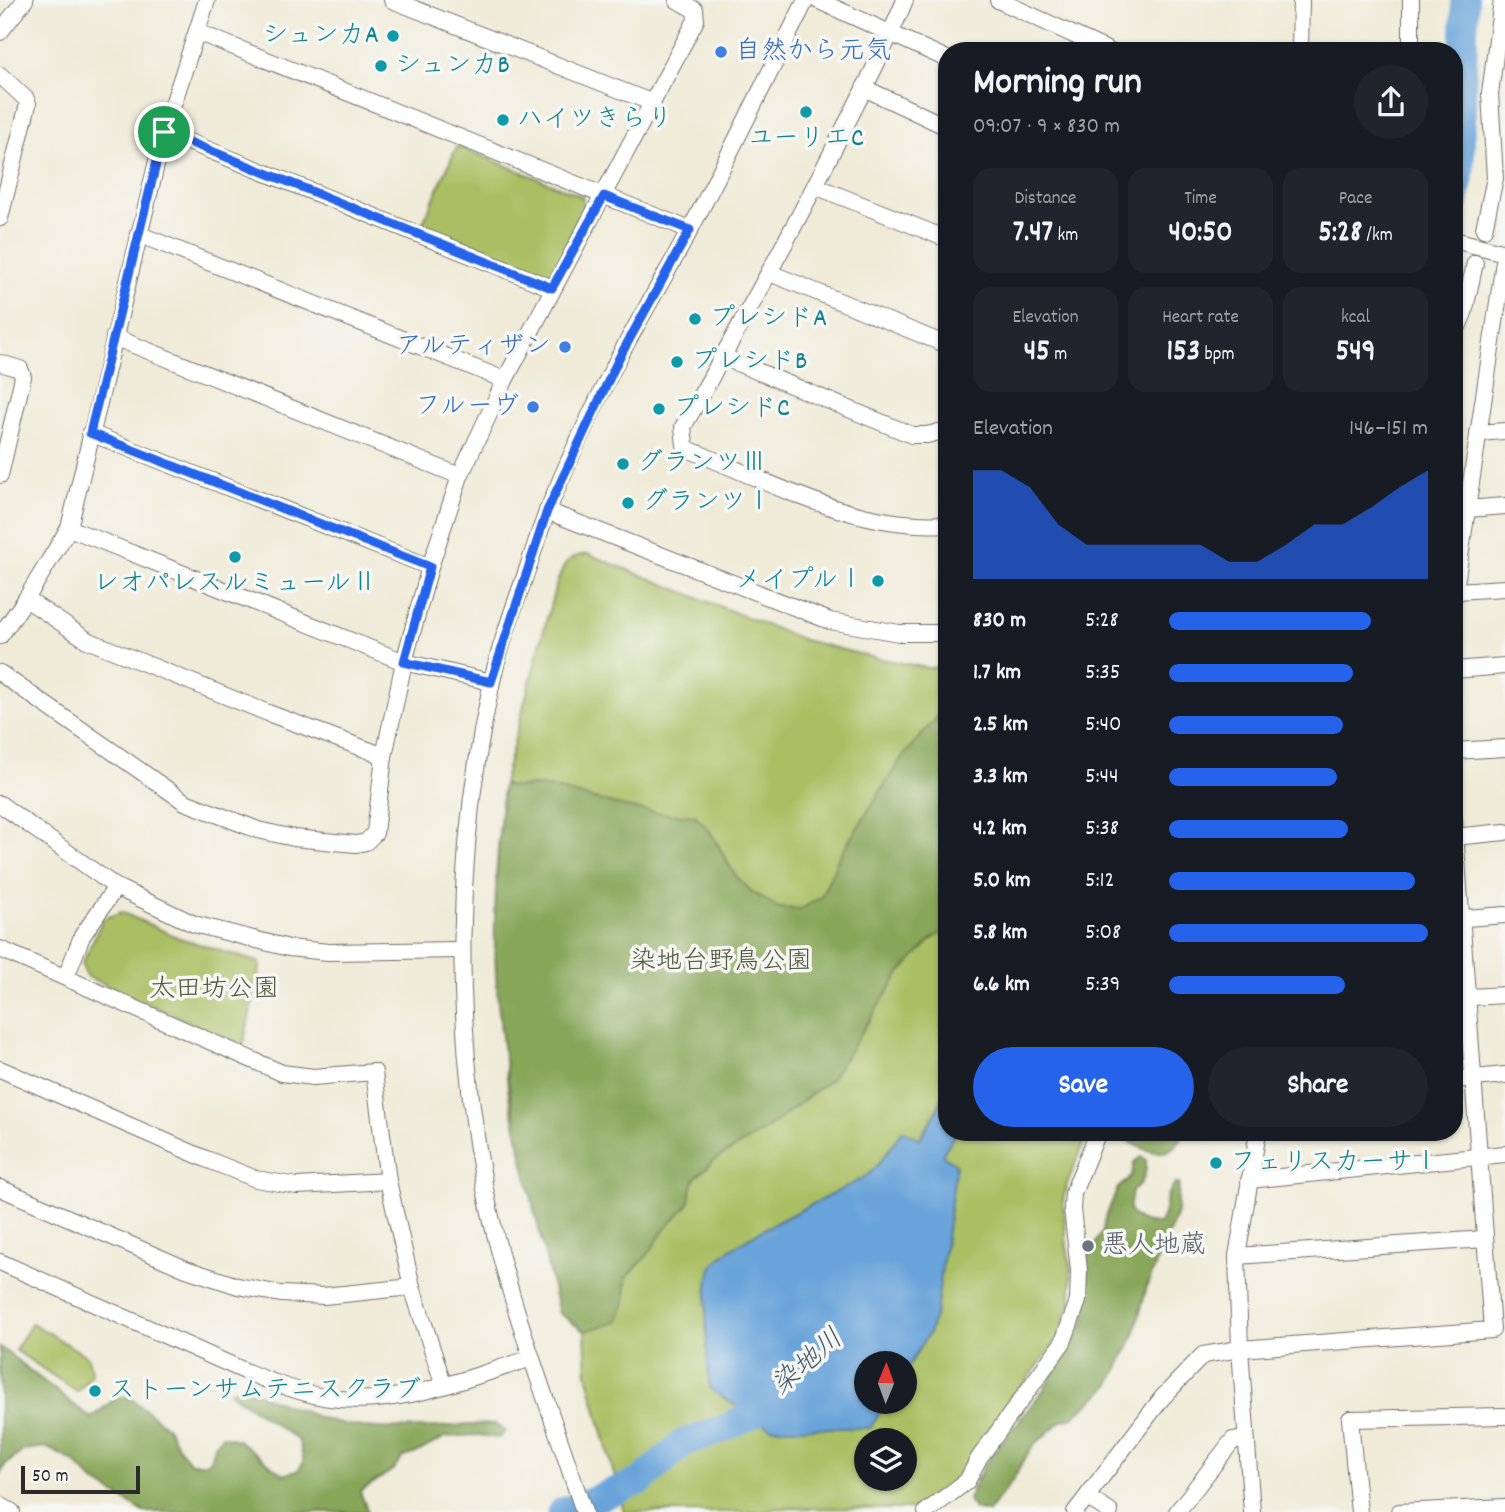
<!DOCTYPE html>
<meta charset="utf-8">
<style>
:root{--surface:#171b24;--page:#20242c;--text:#f1f3f6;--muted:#9ea1a6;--accent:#2563eb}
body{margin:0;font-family:Dekko,"Klee One",sans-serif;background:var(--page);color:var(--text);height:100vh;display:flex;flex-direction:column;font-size:26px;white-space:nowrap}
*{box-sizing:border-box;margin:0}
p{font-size:23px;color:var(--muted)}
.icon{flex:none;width:38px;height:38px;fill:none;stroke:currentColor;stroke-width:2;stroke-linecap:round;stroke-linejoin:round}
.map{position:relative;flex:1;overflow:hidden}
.details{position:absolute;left:938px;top:42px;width:525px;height:1099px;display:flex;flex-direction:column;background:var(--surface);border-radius:28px;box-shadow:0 2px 5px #0004}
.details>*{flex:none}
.needle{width:46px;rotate:1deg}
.tools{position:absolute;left:854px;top:1351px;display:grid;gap:14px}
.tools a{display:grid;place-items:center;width:63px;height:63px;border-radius:50%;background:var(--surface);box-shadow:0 2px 5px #0004;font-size:35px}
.scale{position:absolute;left:21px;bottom:18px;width:119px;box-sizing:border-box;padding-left:7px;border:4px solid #2b2b2b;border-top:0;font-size:19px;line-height:24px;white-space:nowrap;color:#2b2b2b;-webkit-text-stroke:5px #f6f6f2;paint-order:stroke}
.pin{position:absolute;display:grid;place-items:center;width:60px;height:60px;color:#fff;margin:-30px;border:4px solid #fff;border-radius:50%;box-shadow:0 2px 7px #0007}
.round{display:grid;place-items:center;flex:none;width:74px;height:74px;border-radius:37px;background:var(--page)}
.headline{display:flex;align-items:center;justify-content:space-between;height:119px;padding:0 35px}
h1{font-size:38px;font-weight:700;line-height:52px}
.metrics{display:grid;grid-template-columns:repeat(3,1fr);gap:10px;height:119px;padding:7px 35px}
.metrics div{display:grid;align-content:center;border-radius:18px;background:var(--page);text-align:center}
.metrics b{font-size:30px;font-weight:700}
.metrics small{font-size:19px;font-weight:400}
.metrics p{font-size:19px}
.chart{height:196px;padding:14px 35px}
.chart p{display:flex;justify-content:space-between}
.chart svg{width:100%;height:126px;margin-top:7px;fill:var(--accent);opacity:.7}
.button{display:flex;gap:14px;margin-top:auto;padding:14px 35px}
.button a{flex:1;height:80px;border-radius:42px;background:var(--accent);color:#fff;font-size:28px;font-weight:700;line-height:80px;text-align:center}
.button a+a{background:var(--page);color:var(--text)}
ul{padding:0 35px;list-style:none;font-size:23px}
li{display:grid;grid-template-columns:112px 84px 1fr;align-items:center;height:52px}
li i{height:18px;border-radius:9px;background:var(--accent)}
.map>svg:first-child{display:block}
.green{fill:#aabf63;stroke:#6a7547;stroke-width:2;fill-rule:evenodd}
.forest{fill:#87a659;stroke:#596842;stroke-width:2}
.water{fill:#68a3d9;stroke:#4a6782;stroke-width:2}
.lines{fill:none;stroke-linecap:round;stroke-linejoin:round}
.river{stroke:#68a3d9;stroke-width:28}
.minor-casing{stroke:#706e68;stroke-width:18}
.minor{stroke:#fff;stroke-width:16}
.route-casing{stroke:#fff;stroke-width:14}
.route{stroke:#2563eb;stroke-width:9}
.culture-dot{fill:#0f9aa8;stroke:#f6f6f2;stroke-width:2.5}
.shop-dot{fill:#3f7fe0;stroke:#f6f6f2;stroke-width:2.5}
.worship-dot{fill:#6b7280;stroke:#f6f6f2;stroke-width:2.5}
.labels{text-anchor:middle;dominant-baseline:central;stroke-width:7;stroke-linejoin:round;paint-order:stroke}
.culture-label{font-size:26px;fill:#0d838f;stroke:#f6f6f2;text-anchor:start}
.shop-label{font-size:26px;fill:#366cbe;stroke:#f6f6f2;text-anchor:end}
.park-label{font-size:26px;fill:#51573c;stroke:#f6f6f2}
.worship-label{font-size:26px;fill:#5b616d;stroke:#f6f6f2;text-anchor:start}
.water-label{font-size:28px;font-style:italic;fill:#435b71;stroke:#f6f6f2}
</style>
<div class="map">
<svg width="1505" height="1512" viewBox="0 0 1505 1512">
<rect width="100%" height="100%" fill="#f6f6f2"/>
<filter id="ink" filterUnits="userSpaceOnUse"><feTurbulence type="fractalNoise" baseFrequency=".0143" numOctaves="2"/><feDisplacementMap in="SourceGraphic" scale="14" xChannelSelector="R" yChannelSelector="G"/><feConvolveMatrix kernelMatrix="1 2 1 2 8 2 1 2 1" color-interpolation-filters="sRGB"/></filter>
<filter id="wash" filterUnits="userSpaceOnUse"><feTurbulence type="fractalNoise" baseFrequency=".00686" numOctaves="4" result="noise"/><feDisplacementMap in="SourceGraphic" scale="28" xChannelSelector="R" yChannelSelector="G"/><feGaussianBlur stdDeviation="1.57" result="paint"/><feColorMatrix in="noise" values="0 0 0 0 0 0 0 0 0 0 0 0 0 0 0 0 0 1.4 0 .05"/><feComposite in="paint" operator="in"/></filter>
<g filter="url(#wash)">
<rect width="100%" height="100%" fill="#f0ebd8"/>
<g class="green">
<path d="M457 146 582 196 584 211 554 273 544 275 422 225Z"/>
<path d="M588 554 804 640 871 657 928 668 947 666V1132H1088L1067 1184 1063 1200 1067 1247 1071 1267V1303L1059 1336 1049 1351 972 1453 957 1481 912 1509 777 1508 765 1512H624L587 1374 585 1332 559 1313 509 1097 496 974V876L503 784 555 588C563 568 564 556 588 554ZM866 1363H905V1402H866ZM866 1440H905V1479H866Z"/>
<path d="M121 912 179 938 261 963 243 1046 86 976 82 964 103 919Z"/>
<path d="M32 1323 88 1357 92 1374 77 1392 15 1350Z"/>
</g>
<g class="forest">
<path d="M947 706V929L931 940 900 973 832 1078 768 1128 715 1160 694 1179 688 1205 665 1229 646 1257 626 1278 625 1302 617 1322 585 1331 559 1313C532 1201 503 1090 496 975 492 911 499 847 503 784 516 791 532 783 546 787 596 798 643 816 695 815L710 831 735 875 751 891 779 908 801 909 821 897 839 857 902 757Z"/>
<path d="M1119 1132H1185C1183 1136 1178 1143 1175 1146 1160 1161 1130 1145 1119 1132Z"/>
<path d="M1141 1157 1146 1160C1147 1172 1143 1185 1132 1191L1129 1210C1136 1222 1147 1224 1160 1224L1164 1215 1167 1196 1175 1184H1179L1177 1213 1146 1289 1134 1336 1109 1386 1073 1417 1061 1421 1031 1448 1012 1481 988 1512 974 1509 968 1499 984 1465 1043 1390 1076 1338 1085 1320 1087 1279 1085 1263 1103 1230 1105 1218 1118 1188 1132 1176 1134 1162Z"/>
<path d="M0 1347 91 1418 116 1398 128 1396 167 1427 180 1450 191 1463H205L211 1459 214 1446 222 1436 238 1440 284 1475 298 1470 304 1462 299 1441 229 1392 239 1387C271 1397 301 1413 335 1422 386 1435 443 1425 495 1424L505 1431 499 1438 476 1435 445 1437 416 1453 403 1457 394 1469 360 1492 368 1512H144L92 1480 75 1462 46 1447 24 1450 5 1465 0 1475Z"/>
</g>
<path class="water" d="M947 1083V1132H956L942 1155 956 1164 936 1313 929 1333 905 1372V1363H866V1402H887L870 1428H771L710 1389C707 1361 702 1290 713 1266 725 1242 838 1194 866 1176 879 1168 893 1142 903 1130L919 1139 936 1113Z"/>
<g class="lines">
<g class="river">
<path d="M1454 205 1460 177 1465 0"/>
<path d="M561 1512 641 1481 683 1443 723 1429 753 1414 779 1390"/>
</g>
</g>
</g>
<g filter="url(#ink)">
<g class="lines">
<defs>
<g id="minor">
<path d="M392 0 653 103"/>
<path d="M817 0 947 59"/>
<path d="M905 0C885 48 862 94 838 140 790 237 737 332 683 427L685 445 690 450C772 483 856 530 947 524"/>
<path d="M998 0 1109 51"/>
<path d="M0 32 25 0"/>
<path d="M197 32 690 230"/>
<path d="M1300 51 1301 0"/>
<path d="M1411 51V0"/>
<path d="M0 75 26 99 28 104 0 218"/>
<path d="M864 88 947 127"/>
<path d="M164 132 552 288"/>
<path d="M815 186 947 239"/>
<path d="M1484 229 1495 178 1490 94 1502 0"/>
<path d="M138 234 505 380"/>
<path d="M1454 240 1505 253"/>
<path d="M770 273 947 345"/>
<path d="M1454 336 1464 313 1475 263"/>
<path d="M114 337 460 476"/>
<path d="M723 357 912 435H927L947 430"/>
<path d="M0 363 20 369 23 377 0 475"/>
<path d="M90 433 430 567"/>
<path d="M1478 433 1505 431"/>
<path d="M1467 509 1505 506"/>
<path d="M547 511 830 621 899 633H947"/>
<path d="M69 528 404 662 491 682"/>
<path d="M1456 591 1505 588"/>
<path d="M1454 597 1505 255"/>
<path d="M26 599 87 640 268 713 384 756"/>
<path d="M0 636 26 599 69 528 164 132 207 0"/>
<path d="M1454 670 1505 666"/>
<path d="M0 673 185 802 258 830 294 838 356 844 366 842 375 833 384 756 404 662 430 567 460 476 505 380 696 20 695 10 677 0"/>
<path d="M1454 751 1505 748"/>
<path d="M0 804 116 887 194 924 289 948 328 952 461 950"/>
<path d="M1454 837 1505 832"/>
<path d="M1454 919 1505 915"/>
<path d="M0 949 282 1073 313 1077 374 1072 388 1181 412 1287 444 1386"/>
<path d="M66 977 82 936 116 887"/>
<path d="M1454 998 1505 995"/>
<path d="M0 1069 206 1159 256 1179 297 1186 388 1181"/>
<path d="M1454 1080 1505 1075"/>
<path d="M1249 1180 1505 1154"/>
<path d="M0 1188 186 1269 238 1286 281 1294 324 1296 412 1287"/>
<path d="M1237 1256 1485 1239"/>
<path d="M0 1262 247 1372C271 1382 297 1392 323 1397 395 1409 464 1379 532 1358"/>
<path d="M1087 1497 1110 1512"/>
<path d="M0 1505 12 1512"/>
<path d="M584 1512C549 1405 507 1300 485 1189 453 1023 455 851 491 686 499 647 514 608 527 570 534 550 540 529 548 510 569 458 594 406 619 357 642 314 667 273 690 230 730 154 767 77 806 0"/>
<path d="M926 1512 967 1481 979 1458 1063 1342 1078 1301 1079 1270 1072 1209 1073 1193 1098 1132"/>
<path d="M1075 1512 1162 1398 1203 1355 1240 1349 1492 1330 1454 820"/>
<path d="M1177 1512 1233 1440H1246"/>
<path d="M1252 1512 1240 1349 1237 1256 1258 1132"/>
<path d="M1359 1512 1350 1419 1505 1416"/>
<path d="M1399 1512 1505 1507"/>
</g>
</defs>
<use href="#minor" class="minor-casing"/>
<use href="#minor" class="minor"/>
</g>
</g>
<g class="lines" filter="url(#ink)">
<defs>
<path id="route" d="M164 132 552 288 604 196 690 230 619 358 547 511 491 682 404 662 430 567 90 433Z"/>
</defs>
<use href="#route" class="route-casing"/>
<use href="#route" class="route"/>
</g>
<g class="culture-dot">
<circle cx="393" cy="36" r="7"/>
<circle cx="381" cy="66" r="7"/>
<circle cx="806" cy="112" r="7"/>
<circle cx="503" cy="120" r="7"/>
<circle cx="695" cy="319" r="7"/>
<circle cx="677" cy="362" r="7"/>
<circle cx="659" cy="409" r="7"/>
<circle cx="623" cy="464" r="7"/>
<circle cx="628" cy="503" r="7"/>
<circle cx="235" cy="557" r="7"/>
<circle cx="878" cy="581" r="7"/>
<circle cx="1216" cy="1163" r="7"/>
<circle cx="95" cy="1391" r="7"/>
</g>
<g class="shop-dot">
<circle cx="721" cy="52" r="7"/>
<circle cx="565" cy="347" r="7"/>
<circle cx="533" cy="407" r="7"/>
</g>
<circle class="worship-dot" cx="1088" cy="1246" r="7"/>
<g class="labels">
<g class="culture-label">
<text x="379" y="36" text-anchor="end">シュンカA</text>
<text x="395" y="66">シュンカB</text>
<text x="517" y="120">ハイツきらり</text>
<text x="806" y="139" text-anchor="middle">ユーリエC</text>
<text x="709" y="319">プレシドA</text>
<text x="691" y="362">プレシドB</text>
<text x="673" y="409">プレシドC</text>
<text x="637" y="464">グランツⅢ</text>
<text x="642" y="503">グランツⅠ</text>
<text x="864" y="581" text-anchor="end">メイプルⅠ</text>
<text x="235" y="584" text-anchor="middle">レオパレスルミュールⅡ</text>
<text x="1230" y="1163">フェリスカーサⅠ</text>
<text x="109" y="1391">ストーンサムテニスクラブ</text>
</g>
<g class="shop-label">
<text x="735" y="52" text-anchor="start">自然から元気</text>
<text x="551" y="347">アルティザン</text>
<text x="519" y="407">フルーヴ</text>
</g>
<g class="park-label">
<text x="721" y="962">染地台野鳥公園</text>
<text x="214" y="990">太田坊公園</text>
</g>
<g class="worship-label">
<text x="1102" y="1246">悪人地蔵</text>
</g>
<g class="water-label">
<text transform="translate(809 1364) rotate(-41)">染地川</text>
</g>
</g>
</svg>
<div class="tools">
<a><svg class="needle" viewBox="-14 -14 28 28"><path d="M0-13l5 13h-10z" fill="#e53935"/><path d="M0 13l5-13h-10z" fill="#9ea1a6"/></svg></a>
<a><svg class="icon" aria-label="layers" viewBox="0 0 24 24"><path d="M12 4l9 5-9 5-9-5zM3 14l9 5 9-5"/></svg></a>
</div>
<div class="scale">50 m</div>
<div class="pin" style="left:164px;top:132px;background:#1e9e55"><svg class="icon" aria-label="arrive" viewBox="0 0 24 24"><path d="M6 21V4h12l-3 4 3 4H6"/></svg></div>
<section class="details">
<div class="headline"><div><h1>Morning run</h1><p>09:07 · 9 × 830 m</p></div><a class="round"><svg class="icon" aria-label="share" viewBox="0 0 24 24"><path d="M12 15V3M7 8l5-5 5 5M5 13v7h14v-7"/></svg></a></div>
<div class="metrics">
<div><p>Distance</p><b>7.47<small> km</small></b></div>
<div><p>Time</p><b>40:50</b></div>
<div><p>Pace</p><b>5:28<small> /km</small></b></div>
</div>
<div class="metrics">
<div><p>Elevation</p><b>45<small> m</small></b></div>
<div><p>Heart rate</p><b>153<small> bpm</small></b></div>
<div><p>kcal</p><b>549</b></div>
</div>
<div class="chart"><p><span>Elevation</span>146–151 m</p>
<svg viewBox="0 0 160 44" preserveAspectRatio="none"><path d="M0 44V6L10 6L20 12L30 25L40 32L50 32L60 32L70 32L80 32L90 38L100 38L110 32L120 25L130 25L140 19L150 12L160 6V44z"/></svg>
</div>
<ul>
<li><b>830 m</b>5:28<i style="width:78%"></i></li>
<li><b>1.7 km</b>5:35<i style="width:71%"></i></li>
<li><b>2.5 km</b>5:40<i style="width:67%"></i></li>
<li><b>3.3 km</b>5:44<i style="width:65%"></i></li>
<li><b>4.2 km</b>5:38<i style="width:69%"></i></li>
<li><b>5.0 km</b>5:12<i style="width:95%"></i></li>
<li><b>5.8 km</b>5:08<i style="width:100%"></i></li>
<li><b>6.6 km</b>5:39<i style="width:68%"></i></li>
</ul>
<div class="button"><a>Save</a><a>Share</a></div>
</section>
</div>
